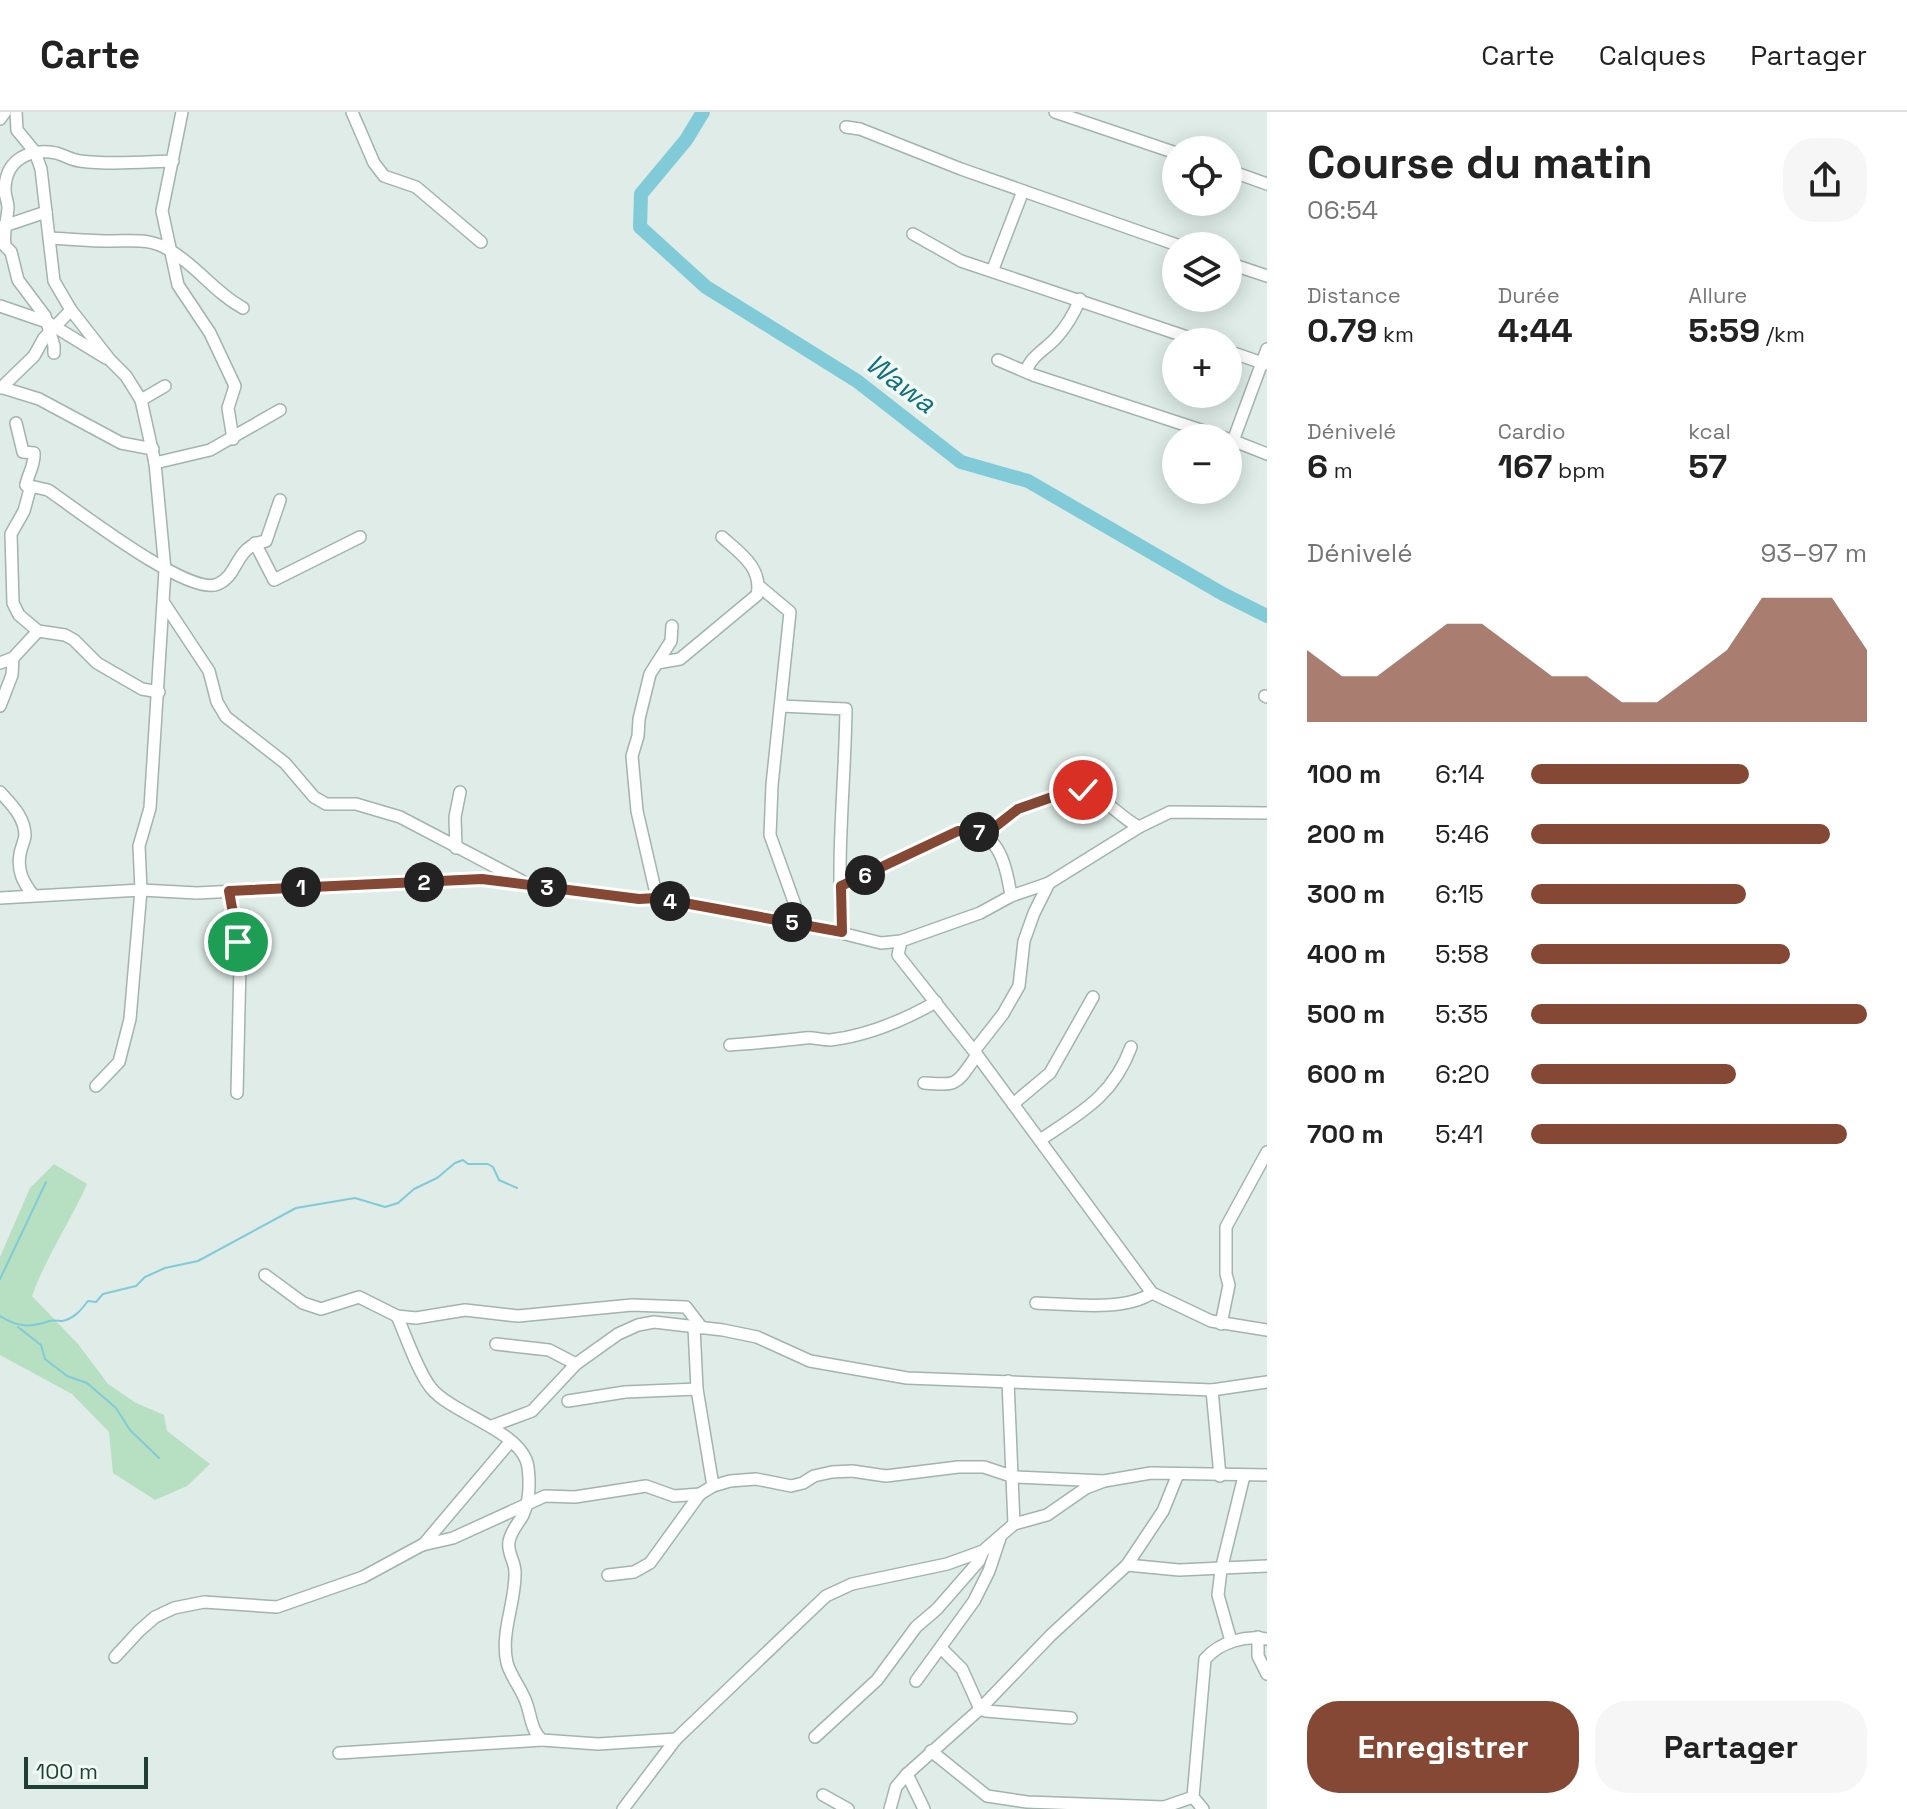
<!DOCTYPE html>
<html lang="fr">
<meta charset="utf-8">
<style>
:root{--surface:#fff;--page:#f6f6f6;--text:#222;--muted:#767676;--line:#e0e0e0;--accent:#854834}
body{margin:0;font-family:"Space Grotesk",sans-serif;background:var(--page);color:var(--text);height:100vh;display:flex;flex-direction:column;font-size:30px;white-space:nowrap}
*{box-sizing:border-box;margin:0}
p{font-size:26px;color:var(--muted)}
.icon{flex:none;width:44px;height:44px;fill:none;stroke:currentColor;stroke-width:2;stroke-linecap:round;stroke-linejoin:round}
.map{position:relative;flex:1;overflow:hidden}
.side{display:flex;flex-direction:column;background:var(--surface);width:640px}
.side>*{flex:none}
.buttons{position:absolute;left:1162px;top:24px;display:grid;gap:16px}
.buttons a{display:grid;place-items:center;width:80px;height:80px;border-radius:50%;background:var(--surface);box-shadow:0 4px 20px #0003;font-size:40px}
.scale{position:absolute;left:24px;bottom:20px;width:124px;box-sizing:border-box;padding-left:8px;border:4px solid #1e3e36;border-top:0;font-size:22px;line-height:28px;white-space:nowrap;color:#1e3e36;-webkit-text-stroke:6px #f0f9f4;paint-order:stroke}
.pin{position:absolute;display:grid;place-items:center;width:68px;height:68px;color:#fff;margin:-34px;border:4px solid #fff;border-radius:50%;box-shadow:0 2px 8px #0007}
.km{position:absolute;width:40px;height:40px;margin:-20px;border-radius:50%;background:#222;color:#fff;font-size:22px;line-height:40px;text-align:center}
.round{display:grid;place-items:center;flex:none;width:84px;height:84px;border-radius:32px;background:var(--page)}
.headline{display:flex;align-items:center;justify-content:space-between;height:136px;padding:0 40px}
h1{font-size:44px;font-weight:800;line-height:60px}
.figures{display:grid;grid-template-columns:repeat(3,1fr);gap:12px;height:136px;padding:8px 40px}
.figures div{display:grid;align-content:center}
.figures b{font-size:34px;font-weight:800}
.figures small{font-size:22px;font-weight:400}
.figures p{font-size:22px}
.chart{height:224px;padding:16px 40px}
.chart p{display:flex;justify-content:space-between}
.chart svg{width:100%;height:144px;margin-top:8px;fill:var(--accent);opacity:.7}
.cta{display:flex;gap:16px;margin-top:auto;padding:16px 40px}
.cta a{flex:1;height:92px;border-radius:32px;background:var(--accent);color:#fff;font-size:32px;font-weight:800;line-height:92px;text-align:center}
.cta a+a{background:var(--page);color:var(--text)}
ul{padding:0 40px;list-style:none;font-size:26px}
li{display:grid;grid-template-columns:128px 96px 1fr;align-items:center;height:60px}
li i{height:20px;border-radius:10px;background:var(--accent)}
header{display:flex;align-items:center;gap:48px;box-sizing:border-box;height:112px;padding:0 40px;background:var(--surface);border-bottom:2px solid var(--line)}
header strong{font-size:38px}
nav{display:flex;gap:44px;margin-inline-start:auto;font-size:28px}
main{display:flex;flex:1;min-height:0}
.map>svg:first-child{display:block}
.green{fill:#b6e0c1}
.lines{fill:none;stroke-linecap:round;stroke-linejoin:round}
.stream{stroke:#81cbd8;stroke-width:2}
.river{stroke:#81cbd8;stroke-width:14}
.minor-casing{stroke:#a1b4ae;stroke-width:14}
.minor{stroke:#fff;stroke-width:11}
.route-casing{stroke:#fff;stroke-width:16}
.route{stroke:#854834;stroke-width:10}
.labels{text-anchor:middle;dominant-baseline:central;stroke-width:7;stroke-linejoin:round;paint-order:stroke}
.water-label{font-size:28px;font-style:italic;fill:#126f81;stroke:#f0f9f4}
</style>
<header>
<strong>Carte</strong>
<nav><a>Carte</a><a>Calques</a><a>Partager</a></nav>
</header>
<main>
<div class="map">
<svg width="1267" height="1697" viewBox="0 0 1267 1697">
<rect width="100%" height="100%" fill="#dfece7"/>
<path class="green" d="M54 1052 87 1072C70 1110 46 1145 32 1184L78 1232 108 1272 136 1291 164 1303 167 1319 210 1352 187 1374 155 1388 113 1361 109 1320 72 1282 0 1243V1145L30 1076Z"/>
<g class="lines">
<g class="stream">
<path d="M0 1167 46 1070"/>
<path d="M0 1204C18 1215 30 1216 49 1209 52 1208 59 1209 62 1209 74 1207 81 1198 88 1189L96 1190 103 1182 136 1174 145 1165 165 1156 198 1149 296 1096 355 1086 385 1095 398 1091 414 1077 437 1066 455 1051 463 1048 468 1052H488L493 1055 499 1068 517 1076"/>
<path d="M18 1215 41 1233 45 1247 67 1264 87 1271 116 1296 130 1318 159 1346"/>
</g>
<path class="river" d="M703 0 686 28 641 82 640 115 706 175 857 269 961 350 1028 369 1223 482 1267 504"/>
<defs>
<g id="minor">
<path d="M16 0 17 18 35 40 41 57 54 169 71 198 110 248 126 264 141 288 155 351 165 458 150 696 139 734 141 778 130 907 119 950 96 974"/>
<path d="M182 0 162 99 178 173 210 221 235 274 228 296 233 327"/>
<path d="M352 0 374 51 384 64 416 75 481 130"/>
<path d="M1055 0 1176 41"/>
<path d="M0 7 5 0"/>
<path d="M846 15 860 17 961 57 1180 134"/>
<path d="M1228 58 1267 72"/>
<path d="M1 115 46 100"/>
<path d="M913 122 961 149 1202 230"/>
<path d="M50 126C70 127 91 129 112 129 134 129 151 126 171 139 198 155 215 181 243 196"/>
<path d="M0 129 11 140 18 168 45 204 54 234V241"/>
<path d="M5 133C3 120 7 109 8 96 8 90 5 84 5 78 5 47 30 36 56 41 64 43 71 48 80 49 110 53 142 50 173 49"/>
<path d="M1228 151 1267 164"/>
<path d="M993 157 1023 79"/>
<path d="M0 194 47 210 106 246"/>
<path d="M1228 239 1265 252"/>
<path d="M998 248 1033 263 1225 326"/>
<path d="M1026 259C1031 244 1046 237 1056 226 1067 214 1074 202 1080 187"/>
<path d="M0 275 39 287 121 331 153 337"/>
<path d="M1 276 34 244 44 226 71 198"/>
<path d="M141 288 165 274"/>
<path d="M16 311 23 340 34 341C35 353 28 362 26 373L30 377 24 399 11 422 13 491 19 503 38 519 65 523 74 528 97 551 142 577 159 580"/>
<path d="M1229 327 1267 342"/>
<path d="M1233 329 1267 237"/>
<path d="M155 351 210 338 280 298"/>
<path d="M26 373 48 378C75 396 190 486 218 472 240 462 234 434 266 429L280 388"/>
<path d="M255 431 274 468 360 425"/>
<path d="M759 474 790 500 772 673 770 723 798 801 805 812"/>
<path d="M164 491 209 559 217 590 226 605 285 651 314 685 326 692H356L400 705 522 769"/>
<path d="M0 551 13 546 38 519"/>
<path d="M657 551 680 547 757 483C763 456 740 441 722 425"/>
<path d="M1265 584 1267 585"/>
<path d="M0 594 12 563 13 546"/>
<path d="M781 594 846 597C845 671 836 745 842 820"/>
<path d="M0 680C11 692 25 705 25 724 24 730 21 736 20 742 17 759 23 770 33 783"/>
<path d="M986 722 1018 697 1075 677C1100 678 1117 704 1139 715"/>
<path d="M456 736 455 705 460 680"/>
<path d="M841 774 958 719C998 715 1006 751 1011 784"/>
<path d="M229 779 240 853 237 981"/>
<path d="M0 786 141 778 197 781 482 767 639 787 657 786 805 812 881 831 901 829 980 801 1011 784 1049 771 1139 715 1170 700 1267 701"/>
<path d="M657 786 637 699 632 644 638 624 639 607 650 562 671 529 672 514"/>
<path d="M901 829 898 843 977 943 1152 1181 1211 1209 1267 1218"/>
<path d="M730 933C755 931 781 929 805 926 813 925 822 928 830 928 867 924 904 908 936 890"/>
<path d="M974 939 1003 902 1019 874 1024 829 1034 801 1049 771"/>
<path d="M924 971C960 974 956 972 977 943"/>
<path d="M1013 992 1050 961 1093 885"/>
<path d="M1040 1028C1082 1000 1113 984 1131 935"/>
<path d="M265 1163 303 1191 321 1197 359 1185 397 1204 416 1206 465 1198 518 1204 632 1193 686 1195 702 1216"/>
<path d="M1036 1191C1070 1192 1124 1200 1152 1181"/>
<path d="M397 1204C406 1224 417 1258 431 1276 453 1303 523 1319 528 1355 530 1371 530 1388 523 1403 518 1412 510 1420 509 1430 507 1441 515 1449 515 1460 516 1490 500 1520 507 1551 511 1565 521 1576 526 1590 531 1603 531 1619 542 1628L598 1632 676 1627"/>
<path d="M1221 1212 1229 1173 1226 1162V1115L1267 1040"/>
<path d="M694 1215 697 1277 713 1374"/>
<path d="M496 1232 549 1238 576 1252"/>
<path d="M1008 1269 1014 1412"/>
<path d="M1212 1278 1220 1364"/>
<path d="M568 1289 625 1280 697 1277"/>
<path d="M492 1314 532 1299 576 1252 618 1222 638 1213 654 1210 723 1218 757 1225 810 1249 907 1266 1212 1278 1267 1270"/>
<path d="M423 1433 510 1330"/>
<path d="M1127 1453 1179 1458 1267 1454"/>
<path d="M608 1463 634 1460 650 1451 700 1382"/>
<path d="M1258 1525V1544L1267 1562"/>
<path d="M1231 1529 1218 1483 1221 1458 1244 1364"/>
<path d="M941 1536 962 1557 980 1597 986 1599 1071 1606"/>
<path d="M115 1545 139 1519 155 1505 174 1496 204 1490 277 1495 363 1465 422 1433 453 1426 545 1384 575 1385 646 1374 674 1384 700 1382 713 1374 730 1369 756 1367 791 1374 803 1371 814 1364 832 1360 852 1359 886 1364 958 1355H984L1014 1365 1104 1369"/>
<path d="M916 1569 974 1489 989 1459 1000 1426"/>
<path d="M815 1625 877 1568 916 1515 937 1497 979 1449 983 1439"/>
<path d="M931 1639 987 1684 1027 1690 1164 1695 1193 1685"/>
<path d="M339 1641 542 1628"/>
<path d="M823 1683 848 1697"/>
<path d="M623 1697 676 1627 826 1484 852 1472 947 1452 983 1439 1014 1412 1047 1403 1086 1376 1104 1369 1151 1361 1267 1363"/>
<path d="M890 1697 896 1675 907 1662"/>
<path d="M924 1697 907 1662 980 1597 1051 1523 1127 1453 1163 1399 1178 1362"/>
<path d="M1203 1697 1193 1685 1205 1547C1220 1530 1245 1523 1267 1527"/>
</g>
</defs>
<use href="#minor" class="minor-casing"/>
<use href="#minor" class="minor"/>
</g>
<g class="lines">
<defs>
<path id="route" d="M238 830 229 779 482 767 639 787 657 786 842 820 841 774 958 719 974 718 986 722 1018 697 1075 677 1083 678"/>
</defs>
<use href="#route" class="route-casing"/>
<use href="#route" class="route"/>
</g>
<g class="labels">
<g class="water-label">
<text transform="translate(901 271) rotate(37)">Wawa</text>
</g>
</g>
</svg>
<div class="buttons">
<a><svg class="icon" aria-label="locate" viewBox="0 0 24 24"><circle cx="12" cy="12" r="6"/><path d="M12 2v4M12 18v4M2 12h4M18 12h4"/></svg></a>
<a><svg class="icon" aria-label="layers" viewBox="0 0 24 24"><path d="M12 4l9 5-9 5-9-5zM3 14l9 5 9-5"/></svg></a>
<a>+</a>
<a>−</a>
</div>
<div class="scale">100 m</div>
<div class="pin" style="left:238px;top:830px;background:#1e9e55"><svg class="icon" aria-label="arrive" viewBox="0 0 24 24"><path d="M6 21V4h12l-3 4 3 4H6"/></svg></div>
<div class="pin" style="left:1083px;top:678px;background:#d93025"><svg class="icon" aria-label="check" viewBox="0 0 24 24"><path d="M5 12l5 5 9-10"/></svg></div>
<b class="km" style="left:301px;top:775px">1</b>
<b class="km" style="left:424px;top:770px">2</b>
<b class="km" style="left:547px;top:775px">3</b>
<b class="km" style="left:670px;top:789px">4</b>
<b class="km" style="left:792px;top:810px">5</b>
<b class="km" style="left:865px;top:763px">6</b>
<b class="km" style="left:979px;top:720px">7</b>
</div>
<section class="side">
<div class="headline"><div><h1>Course du matin</h1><p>06:54</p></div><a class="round"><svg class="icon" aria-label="share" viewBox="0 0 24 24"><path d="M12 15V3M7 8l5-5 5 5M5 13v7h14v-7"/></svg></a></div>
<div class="figures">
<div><p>Distance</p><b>0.79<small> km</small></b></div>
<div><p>Durée</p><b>4:44</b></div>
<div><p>Allure</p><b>5:59<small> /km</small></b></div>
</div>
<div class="figures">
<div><p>Dénivelé</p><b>6<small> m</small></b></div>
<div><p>Cardio</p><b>167<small> bpm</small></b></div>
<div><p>kcal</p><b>57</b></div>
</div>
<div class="chart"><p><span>Dénivelé</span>93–97 m</p>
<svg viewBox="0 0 160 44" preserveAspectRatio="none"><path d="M0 44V22L10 30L20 30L30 22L40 14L50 14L60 22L70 30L80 30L90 38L100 38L110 30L120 22L130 6L140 6L150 6L160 22V44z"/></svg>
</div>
<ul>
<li><b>100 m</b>6:14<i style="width:65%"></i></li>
<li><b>200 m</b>5:46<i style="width:89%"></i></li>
<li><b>300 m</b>6:15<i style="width:64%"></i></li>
<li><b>400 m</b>5:58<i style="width:77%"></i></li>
<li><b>500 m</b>5:35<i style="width:100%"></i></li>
<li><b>600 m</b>6:20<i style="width:61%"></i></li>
<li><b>700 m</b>5:41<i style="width:94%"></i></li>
</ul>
<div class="cta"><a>Enregistrer</a><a>Partager</a></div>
</section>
</main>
